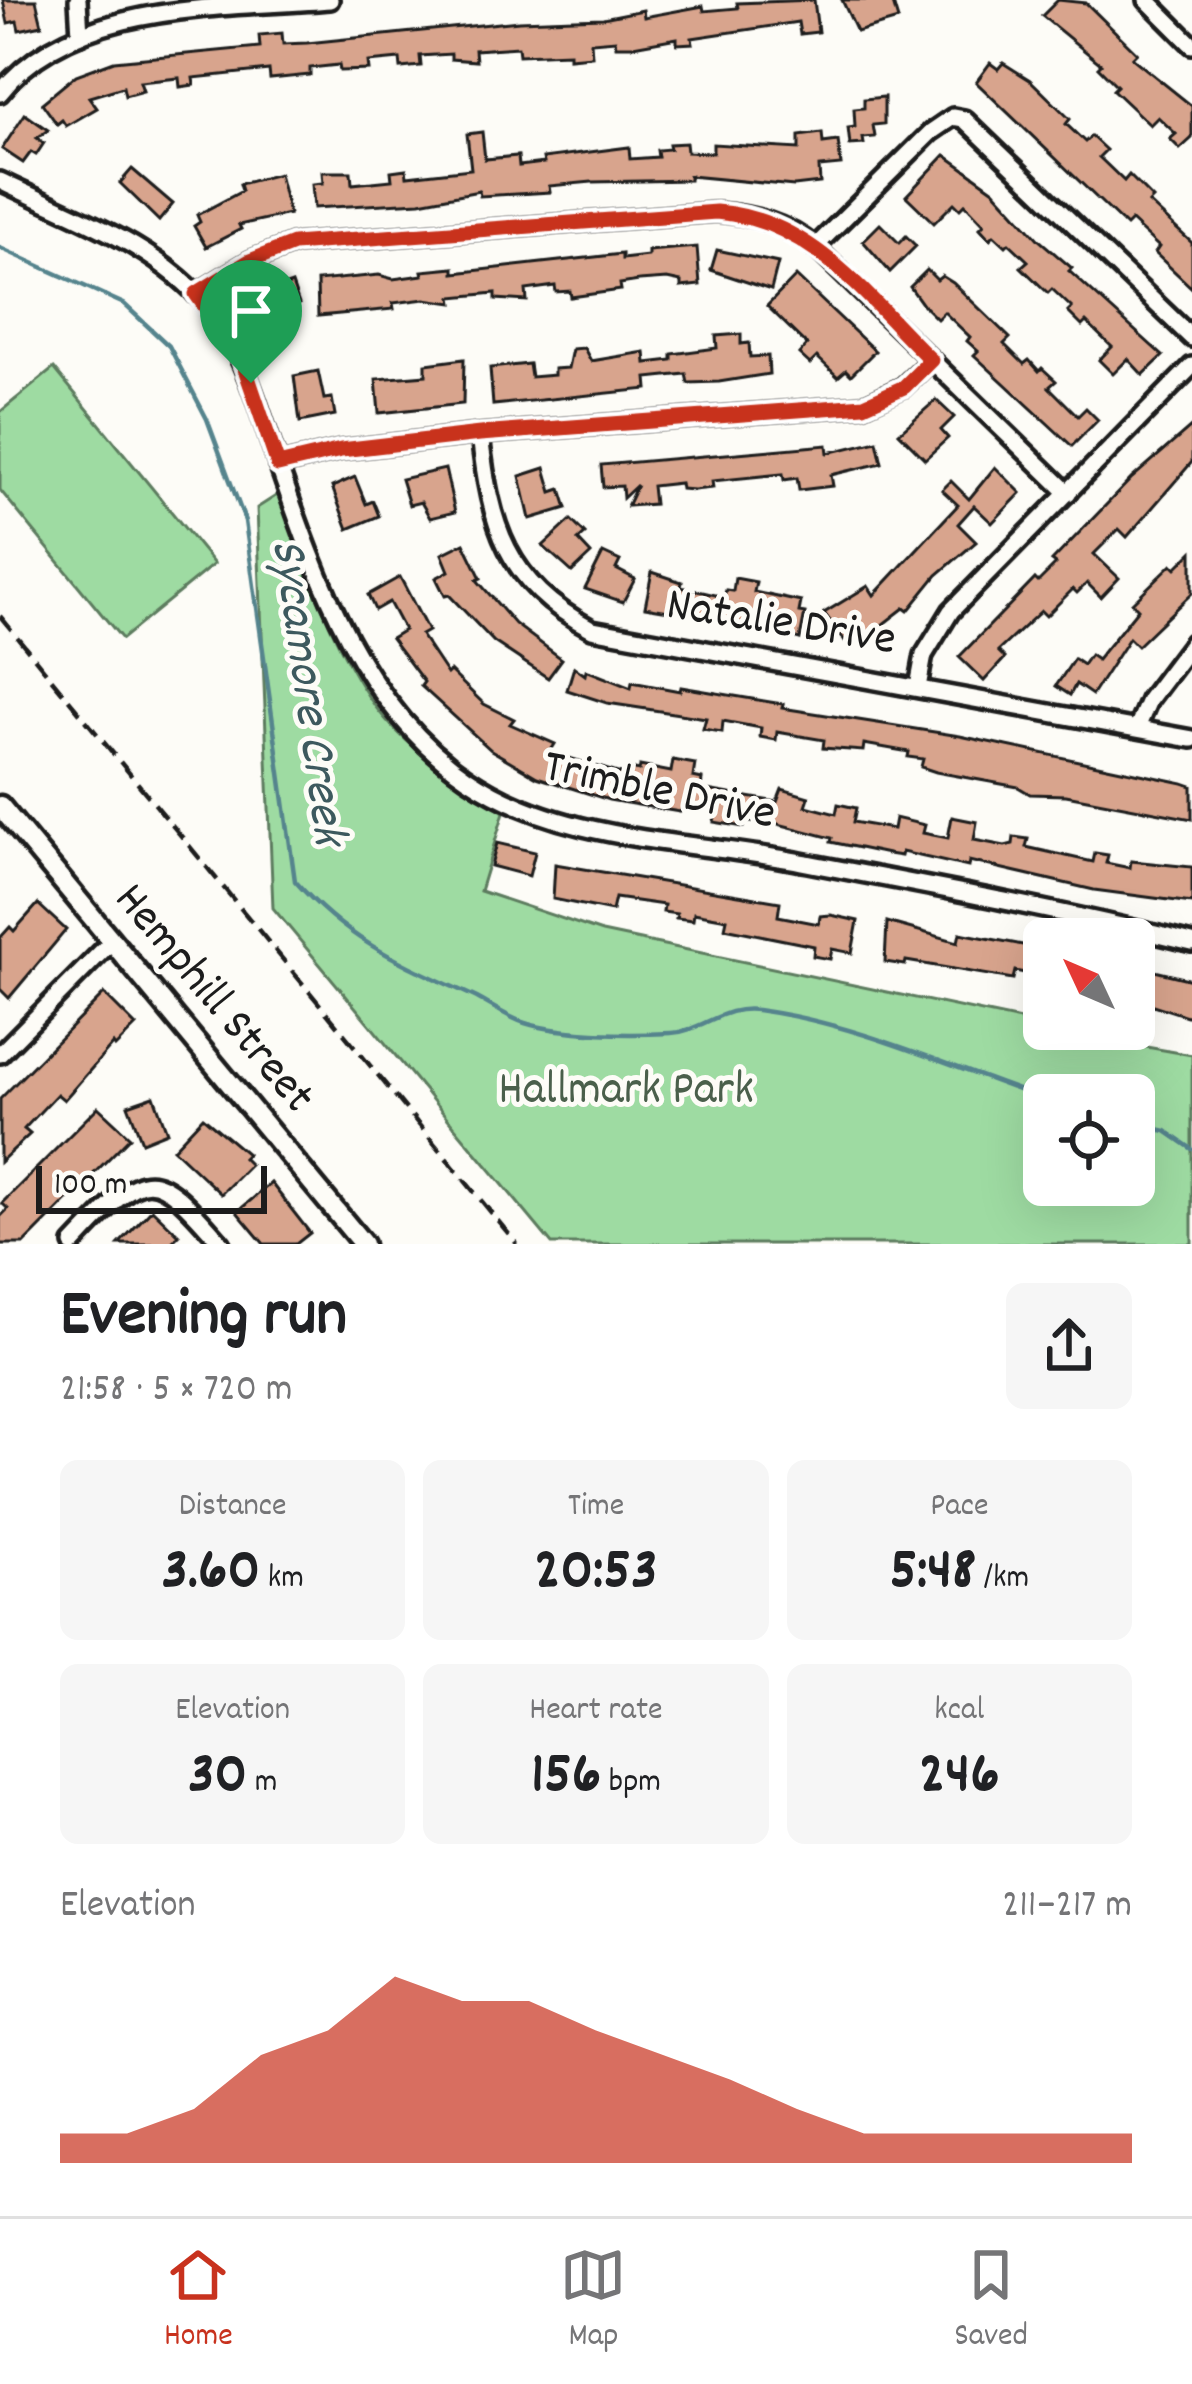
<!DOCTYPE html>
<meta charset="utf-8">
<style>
:root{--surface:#fff;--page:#f6f6f6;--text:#202124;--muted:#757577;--line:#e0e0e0;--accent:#c8321e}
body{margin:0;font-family:Dekko,sans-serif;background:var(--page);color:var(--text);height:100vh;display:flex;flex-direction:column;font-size:45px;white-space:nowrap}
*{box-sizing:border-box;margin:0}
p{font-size:39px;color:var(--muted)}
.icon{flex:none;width:66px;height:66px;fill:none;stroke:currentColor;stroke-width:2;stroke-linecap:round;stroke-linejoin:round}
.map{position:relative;height:1244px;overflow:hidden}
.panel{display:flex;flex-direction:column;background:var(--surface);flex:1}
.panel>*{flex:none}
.needle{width:78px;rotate:314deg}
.controls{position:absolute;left:1023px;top:918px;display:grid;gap:24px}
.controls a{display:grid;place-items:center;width:132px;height:132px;border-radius:18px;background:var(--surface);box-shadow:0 12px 48px #0002;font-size:60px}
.scale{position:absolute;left:36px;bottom:30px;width:231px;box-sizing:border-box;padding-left:12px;border:6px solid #1c1c1c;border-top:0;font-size:33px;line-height:42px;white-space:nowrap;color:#1c1c1c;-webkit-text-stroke:9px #fdfcf7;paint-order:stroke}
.pin{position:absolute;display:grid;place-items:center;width:102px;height:102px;color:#fff;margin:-123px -51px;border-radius:50% 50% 50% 0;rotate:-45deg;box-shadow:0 0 12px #0007}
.pin .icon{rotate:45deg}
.round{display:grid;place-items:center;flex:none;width:126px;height:126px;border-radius:18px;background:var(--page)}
.overview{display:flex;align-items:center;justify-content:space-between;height:204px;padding:0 60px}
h1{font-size:66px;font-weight:800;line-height:90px}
.metrics{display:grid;grid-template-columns:repeat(3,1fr);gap:18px;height:204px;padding:12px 60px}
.metrics div{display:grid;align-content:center;border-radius:18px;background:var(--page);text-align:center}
.metrics b{font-size:60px;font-weight:800}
.metrics small{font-size:33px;font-weight:400}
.metrics p{font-size:33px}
.chart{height:336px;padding:24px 60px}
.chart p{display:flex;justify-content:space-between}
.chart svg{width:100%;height:216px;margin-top:12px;fill:var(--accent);opacity:.7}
.menu{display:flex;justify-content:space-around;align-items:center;height:168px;border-top:3px solid var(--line);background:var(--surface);font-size:33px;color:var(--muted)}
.menu a{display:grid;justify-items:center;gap:6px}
.menu .current{color:var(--accent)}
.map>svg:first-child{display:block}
.green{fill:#9edba2;stroke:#5d7c5f;stroke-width:3;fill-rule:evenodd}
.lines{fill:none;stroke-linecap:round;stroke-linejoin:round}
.stream{stroke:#55848d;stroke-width:4.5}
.building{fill:#d8a48d;stroke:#1c1c1c;stroke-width:3}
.minor-casing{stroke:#1c1c1c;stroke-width:24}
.tertiary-casing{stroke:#1c1c1c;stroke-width:27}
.minor{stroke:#fdfcf7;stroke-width:15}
.tertiary{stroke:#fdfcf7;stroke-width:18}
.rail{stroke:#1c1c1c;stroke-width:4.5;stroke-dasharray:18 9;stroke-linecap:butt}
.route-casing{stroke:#fff;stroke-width:24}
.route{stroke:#c8321e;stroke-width:15}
.labels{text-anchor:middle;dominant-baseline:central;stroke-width:10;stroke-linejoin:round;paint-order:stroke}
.street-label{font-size:48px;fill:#1c1c1c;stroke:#fdfcf7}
.park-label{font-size:48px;fill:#4a5f4b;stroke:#fdfcf7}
.water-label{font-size:51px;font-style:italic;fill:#3d595e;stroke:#fdfcf7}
</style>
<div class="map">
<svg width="1192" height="1244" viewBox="0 0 1192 1244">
<rect width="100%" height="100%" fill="#fdfcf7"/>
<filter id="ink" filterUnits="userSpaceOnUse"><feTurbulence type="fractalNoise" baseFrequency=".00833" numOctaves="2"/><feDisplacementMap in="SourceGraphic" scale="24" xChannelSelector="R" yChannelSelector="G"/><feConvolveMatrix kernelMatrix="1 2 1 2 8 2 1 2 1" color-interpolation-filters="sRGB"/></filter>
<g filter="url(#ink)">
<g class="green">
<path d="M54 368 214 564 122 639 0 490V412Z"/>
<path d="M279 494C306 567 330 642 375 706 407 749 460 783 504 812L480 891 602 932 1044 1025V1029L1192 1055V1244H552L273 908 257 508ZM1044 1095H1134V1185H1044Z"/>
</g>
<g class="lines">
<g class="stream">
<path d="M0 248 124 304 169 346 207 419 245 521 295 881C351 944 402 963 477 998 492 1006 509 1018 525 1023 564 1035 630 1035 671 1033 703 1031 723 1005 757 1010 856 1023 950 1067 1044 1099"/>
<path d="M1134 1124 1166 1131 1192 1149"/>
</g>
</g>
<g class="building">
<path d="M3 0H36L42 25 19 30 17 21 8 23Z"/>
<path d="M814 0 818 32 800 34 798 22 692 38 693 43 677 44V38L633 46H616L615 40 591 42 592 56 569 58V53L519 55 518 47 475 50 476 61 451 59V54L420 56 421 66 401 68 400 59 368 62 369 70 340 71 339 65 310 68V75L270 79 269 70 193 78 194 85 180 87 179 78 140 82 143 91 125 96 123 87 89 97 97 108 66 126 62 120 57 124 42 103 76 75 114 61 260 47 259 35 282 33 283 44 307 43 519 21 603 18 643 10 644 17 703 6 704 11 738 8 737 3Z"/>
<path d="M842 0H892L898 20 857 32Z"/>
<path d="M1058 0 1086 3 1137 53 1132 58 1192 106V138L1180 149 1170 139 1176 134 1158 117 1150 125 1113 90 1117 86 1098 67 1101 64 1042 16Z"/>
<path d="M990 63 998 69 1003 63 1030 80 1070 119 1066 124 1085 142 1091 136 1106 150 1099 157 1124 181 1129 175 1153 199 1149 203 1192 243V288L1155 253 1159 247 1131 221 1126 226 976 82Z"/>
<path d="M884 97V124L873 125 875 137 863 138 864 144 850 145 848 128 855 127 854 109 864 108V99Z"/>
<path d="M25 114 48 130 37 138 44 143 36 155 31 152 23 163 2 149Z"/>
<path d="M482 132 485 159 518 156 519 166 544 163 543 158 629 147 630 159 658 157 657 150 670 149 669 144 686 143 687 152 713 153V144L799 149V136L822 133 823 143 838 141 841 165 819 167 820 183 794 186 689 176V180L592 182 549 186 550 192 480 196 479 191 420 202 314 208 312 184 323 183 322 172H351L352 184 392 180 391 171 406 169 407 176 471 169 467 134Z"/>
<path d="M945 155 994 190 1039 240 1072 268 1069 271 1163 356 1143 375 1128 359 1113 374 1099 360 1112 347 1086 322 1082 326 1068 312 1072 308 1052 289 1048 293 1021 267 1028 261 1009 243 1006 246 994 235 990 239 980 228 984 224 965 204 960 209 954 203 934 223 906 196Z"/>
<path d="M132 169 173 204 159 221 120 183Z"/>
<path d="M279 174 289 214 239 225 241 229 206 247 194 226 200 222 197 215 242 191 240 184Z"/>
<path d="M880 224 899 243 906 236 916 246 890 272 863 241Z"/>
<path d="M697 247 700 285 681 287V282L667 279 639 281 620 284 621 290 571 297 570 291 556 292 555 286 526 290 527 301 496 299V293L452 297 453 303 425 299 393 303 394 309 318 316 317 281 379 275 393 279 423 275 422 271 454 268V273L622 254V259L648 256V251Z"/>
<path d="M717 250 778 263 771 290 711 270Z"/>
<path d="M927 270 937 280 942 276 953 283 1010 338 1004 344 1024 364 1029 360 1039 371 1042 368 1056 381 1049 387 1078 416 1086 408 1098 420 1072 446 974 355 978 351 967 341 970 337 944 312 937 319 923 305 910 287Z"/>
<path d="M796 276 875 351 851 375 846 370 838 377 817 357 810 364 799 354 807 345 767 306Z"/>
<path d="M292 284 299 304 276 312 281 326 264 332 252 298Z"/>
<path d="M741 334V344L749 343 750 357 768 356 769 374 719 382 688 383 686 374 647 378 648 389 493 405 490 368 529 364 531 377 554 375V369L568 368 572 349 584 348 591 361 645 352 646 363 672 360V354L717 348 716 336Z"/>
<path d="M464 359 463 404 379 413 376 379 426 375V364Z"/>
<path d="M318 371 324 399 332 398 335 415 300 422 294 376Z"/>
<path d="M936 400 954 417 941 430 948 438 925 459 899 433Z"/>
<path d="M1192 426V462L1127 537 1119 529 1094 554 1119 578 1101 597 1087 583 1077 593 1073 589 1046 616 1041 611 998 651 1005 658 984 681 959 657 1035 579 1038 582 1056 564 1052 561 1132 478Z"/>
<path d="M877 441 882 463 831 475 833 486 799 490 797 478 784 480 783 474 712 481 713 488 694 490 681 489 680 483 652 486 654 504 627 506 637 485 623 498 622 486 603 487 601 465 827 445 828 453Z"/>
<path d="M995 467 1021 493 992 523 974 506 958 524 976 542 937 575 908 611 904 608 851 649 824 613 868 586 874 595 958 505 942 490 951 481 969 499Z"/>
<path d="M545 468 552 492 561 489 567 508 530 519 520 476Z"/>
<path d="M445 469 455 512 430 518 421 502 409 505 401 479Z"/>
<path d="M355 477 366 504 373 501 379 516 348 529 332 487Z"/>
<path d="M571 520 585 534 578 540 591 554 572 572 543 546Z"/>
<path d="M464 543 481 578 477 580 515 624 562 659 548 678 494 642 449 595 445 596 436 578 449 571 442 554Z"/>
<path d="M1192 552V593L1137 646 1129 638 1092 695 1076 684 1070 695 1056 686 1074 659 1083 665 1090 655 1097 660 1138 609 1132 603 1172 564 1176 568Z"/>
<path d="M603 553 620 561 616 569 635 579 623 602 585 589Z"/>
<path d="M652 572 682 582 681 587 724 597 726 590 733 591 735 578 756 582 754 592 801 602 799 612 805 613 800 639 758 626 645 607Z"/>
<path d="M400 577 428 631 421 635 447 674 450 671 484 704 514 719 510 724 555 744 550 752 624 775 626 768 639 771 640 766 671 772 673 760 695 764 693 777 702 779 701 789 777 802 782 789 809 797 806 806 836 814 838 804 856 808 853 822 893 829 895 818 925 825 923 833 948 838 952 817 977 822 974 840 1005 846 1013 844 1014 837 1028 839 1026 847 1093 862 1095 853 1108 855 1106 863 1130 868 1131 861 1192 867V903L1094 890 969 861 968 867 902 852 901 856 888 854 831 842 832 838 763 820V824L745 821 744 827 714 822 716 809 686 803 680 812 609 800 537 777 491 750 421 686 424 682 391 638 404 630 389 602 375 610 368 595Z"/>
<path d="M574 667 585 675 586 670 631 688 632 682 680 691 681 687 770 702 783 704 782 708 960 736 1183 783 1192 786V819L1066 795 1030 794 1018 787 936 772 921 767 923 759 908 757 909 752 864 744 863 751 823 748 824 740 777 732 776 740 760 737 761 728 723 721 722 732 703 729 706 718 607 703 567 690Z"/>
<path d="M497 843 535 852 529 876 491 866Z"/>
<path d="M555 864 780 902 778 916 819 924 820 916 831 915 858 921 852 953 832 949 830 959 813 956 814 946 725 928 727 919 694 913 693 920 676 918 677 914 663 912 664 905 615 898 612 911 553 899Z"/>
<path d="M38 904 66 930 9 998 0 989V938L10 927 14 931Z"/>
<path d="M887 922 958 942 960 933 1044 949V977L1015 971 1013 979 906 961 905 965 885 962Z"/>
<path d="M1134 966 1192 980 1190 1017 1134 999Z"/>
<path d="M104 994 136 1026 115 1047 113 1044 64 1100 57 1094 24 1129 30 1134 0 1162V1099Z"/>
<path d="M154 1096 167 1132 142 1142 128 1105Z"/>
<path d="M98 1107 130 1137 24 1244H0V1217L8 1209 2 1203Z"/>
<path d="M203 1117 247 1154 243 1158 250 1165 221 1194 173 1149Z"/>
<path d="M271 1183 310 1233 296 1244H264L237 1212Z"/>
<path d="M152 1209 179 1235 170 1244H119Z"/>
</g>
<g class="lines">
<defs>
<g id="minor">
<path d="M78 0 80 35"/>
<path d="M1147 0 1192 45"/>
<path d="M0 93C73 0 223 9 330 0"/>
<path d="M0 181C72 216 156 244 208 307 246 354 258 409 278 464 318 579 362 707 467 778 561 842 683 840 791 860 924 885 1060 910 1192 943"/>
<path d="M815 247 931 132 953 117 964 119 1192 338"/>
<path d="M196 294 250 261 293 244 716 212C753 215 786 223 815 247L1068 493"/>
<path d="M480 434C490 526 506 583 592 629L1192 739"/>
<path d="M278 465 341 450 480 434 864 405 903 387 931 360"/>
<path d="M918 687 924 655 951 611 1192 366"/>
<path d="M1137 728 1149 700 1192 643"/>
<path d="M0 1054 112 941"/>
<path d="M73 1244C146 1167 149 1159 222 1244"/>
</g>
<path id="tertiary" d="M0 806 363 1244"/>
</defs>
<use href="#minor" class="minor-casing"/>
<use href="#tertiary" class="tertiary-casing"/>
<use href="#minor" class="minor"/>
<use href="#tertiary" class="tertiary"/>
<path class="rail" d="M0 616 517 1244"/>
</g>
</g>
<g class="lines" filter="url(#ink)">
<defs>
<path id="route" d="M716 212C812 219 866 297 931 360L904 387 864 405 480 434 341 450 278 465 241 357 196 294 250 261 293 244Z"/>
</defs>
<use href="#route" class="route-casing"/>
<use href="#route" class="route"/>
</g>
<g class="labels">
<g class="street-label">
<text transform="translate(781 625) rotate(9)">Natalie Drive</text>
<text transform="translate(659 793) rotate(12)">Trimble Drive</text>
<text transform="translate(212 1000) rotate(50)">Hemphill Street</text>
</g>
<g class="park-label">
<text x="626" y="1092">Hallmark Park</text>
</g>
<g class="water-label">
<text transform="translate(305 692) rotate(82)">Sycamore Creek</text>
</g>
</g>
</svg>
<div class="controls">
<a><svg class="needle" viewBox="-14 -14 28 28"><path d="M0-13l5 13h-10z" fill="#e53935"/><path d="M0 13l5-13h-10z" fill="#757577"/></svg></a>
<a><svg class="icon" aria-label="locate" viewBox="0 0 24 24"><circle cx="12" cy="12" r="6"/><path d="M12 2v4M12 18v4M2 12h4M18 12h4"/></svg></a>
</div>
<div class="scale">100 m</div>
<div class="pin" style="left:251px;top:383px;background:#1e9e55"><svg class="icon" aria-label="arrive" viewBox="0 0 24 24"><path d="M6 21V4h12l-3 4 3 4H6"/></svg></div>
</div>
<section class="panel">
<div class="overview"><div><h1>Evening run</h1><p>21:58 · 5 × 720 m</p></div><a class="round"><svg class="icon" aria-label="share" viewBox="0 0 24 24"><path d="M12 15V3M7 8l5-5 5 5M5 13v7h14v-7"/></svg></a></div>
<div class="metrics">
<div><p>Distance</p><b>3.60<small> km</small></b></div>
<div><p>Time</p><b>20:53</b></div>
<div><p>Pace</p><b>5:48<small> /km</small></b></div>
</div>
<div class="metrics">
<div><p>Elevation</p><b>30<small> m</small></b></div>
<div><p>Heart rate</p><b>156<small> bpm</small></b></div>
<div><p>kcal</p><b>246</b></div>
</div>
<div class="chart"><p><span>Elevation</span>211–217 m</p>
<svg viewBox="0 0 160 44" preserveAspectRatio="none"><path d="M0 44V38L10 38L20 33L30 22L40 17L50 6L60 11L70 11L80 17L90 22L100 27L110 33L120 38L130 38L140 38L150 38L160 38V44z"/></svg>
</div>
</section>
<nav class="menu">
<a class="current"><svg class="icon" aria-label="home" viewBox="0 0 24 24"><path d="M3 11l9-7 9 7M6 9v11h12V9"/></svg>Home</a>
<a><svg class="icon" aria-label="map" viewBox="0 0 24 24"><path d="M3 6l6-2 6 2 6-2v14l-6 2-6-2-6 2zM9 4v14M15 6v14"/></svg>Map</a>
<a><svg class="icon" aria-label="saved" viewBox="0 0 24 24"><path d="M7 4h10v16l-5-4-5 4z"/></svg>Saved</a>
</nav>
